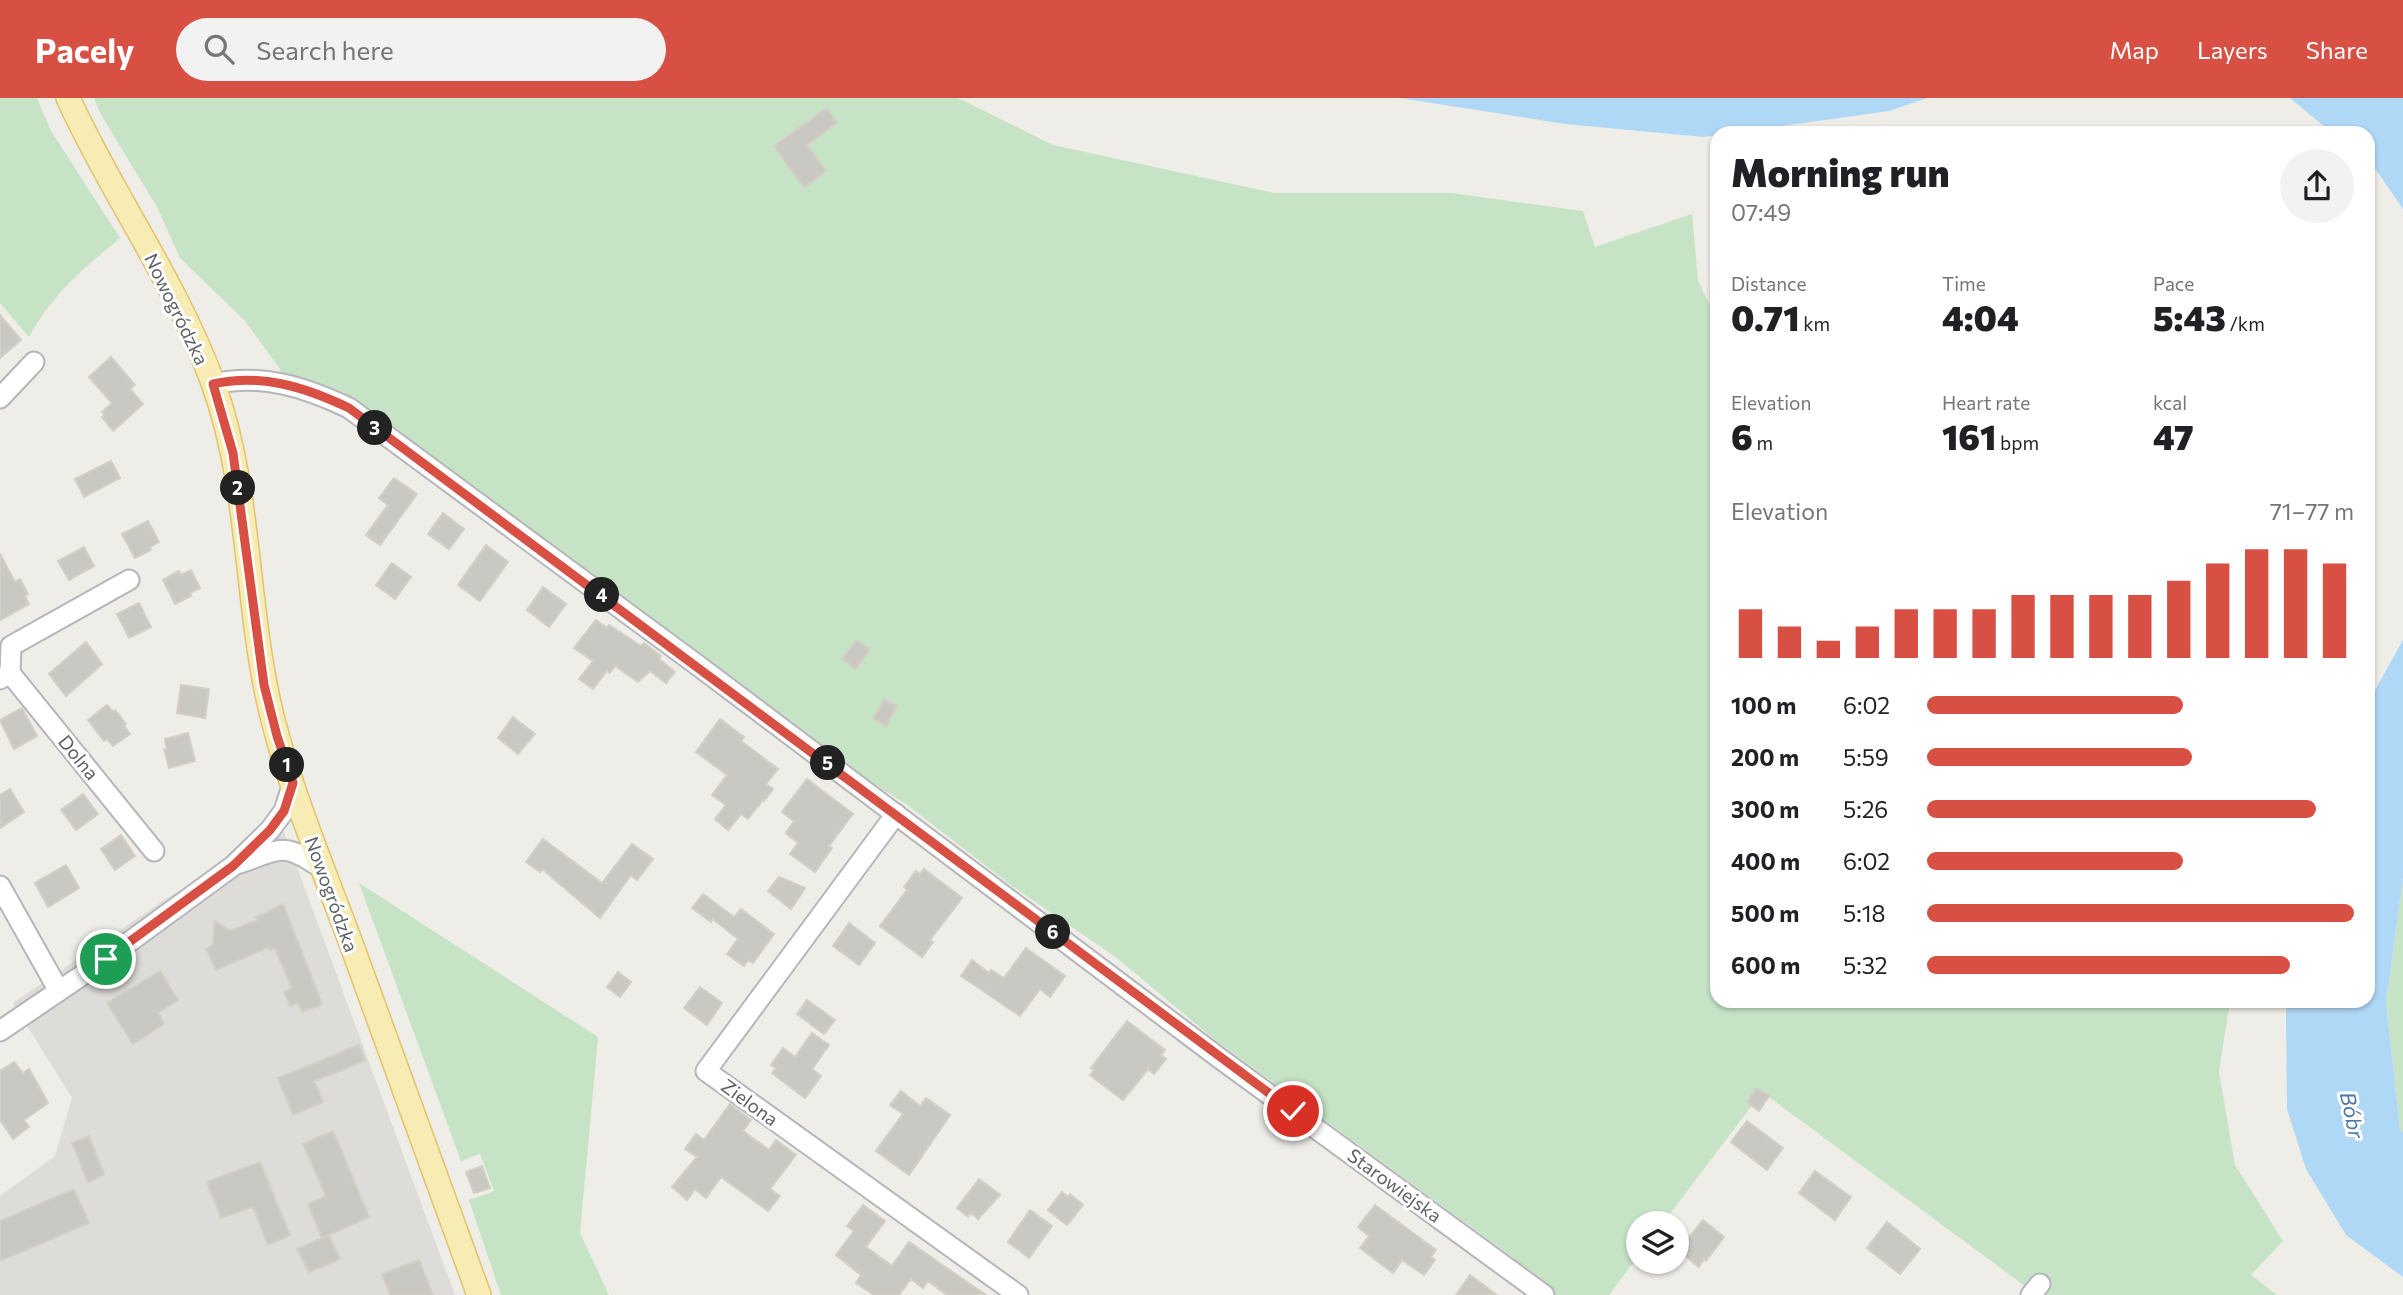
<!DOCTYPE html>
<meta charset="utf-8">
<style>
:root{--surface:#fff;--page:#f2f2f2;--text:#202124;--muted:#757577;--accent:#d85044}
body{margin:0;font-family:Commissioner,sans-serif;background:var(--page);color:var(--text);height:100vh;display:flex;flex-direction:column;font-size:26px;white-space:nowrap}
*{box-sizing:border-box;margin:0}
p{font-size:23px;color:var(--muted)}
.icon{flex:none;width:38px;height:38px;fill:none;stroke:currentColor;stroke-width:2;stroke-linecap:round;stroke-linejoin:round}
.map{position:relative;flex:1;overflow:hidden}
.panel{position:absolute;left:1710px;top:28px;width:665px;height:882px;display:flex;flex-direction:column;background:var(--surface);border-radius:21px;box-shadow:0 2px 5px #0004}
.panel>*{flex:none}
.buttons{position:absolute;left:1626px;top:1113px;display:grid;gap:14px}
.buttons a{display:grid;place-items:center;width:63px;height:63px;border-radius:50%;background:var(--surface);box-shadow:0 2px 5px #0004;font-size:35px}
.pin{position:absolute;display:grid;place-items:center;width:60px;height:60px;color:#fff;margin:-30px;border:4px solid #fff;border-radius:50%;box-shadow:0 2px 7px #0007}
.km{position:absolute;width:35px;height:35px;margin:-18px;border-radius:50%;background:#222;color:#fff;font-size:19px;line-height:35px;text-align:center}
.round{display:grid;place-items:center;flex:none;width:74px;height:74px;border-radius:37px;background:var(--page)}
.summary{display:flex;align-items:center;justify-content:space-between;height:119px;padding:0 21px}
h1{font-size:38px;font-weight:800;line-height:52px}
.metrics{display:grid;grid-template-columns:repeat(3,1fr);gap:10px;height:119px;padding:7px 21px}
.metrics div{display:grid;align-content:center}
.metrics b{font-size:35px;font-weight:800}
.metrics small{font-size:19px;font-weight:400}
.metrics p{font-size:19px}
.chart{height:196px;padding:14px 21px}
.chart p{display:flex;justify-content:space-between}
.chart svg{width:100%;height:126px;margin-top:7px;stroke:var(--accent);stroke-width:6}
ul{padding:0 21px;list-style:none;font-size:23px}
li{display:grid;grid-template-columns:112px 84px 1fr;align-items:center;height:52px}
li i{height:18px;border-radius:9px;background:var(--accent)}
header{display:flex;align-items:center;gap:42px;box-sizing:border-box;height:98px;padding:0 35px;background:var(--accent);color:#fff}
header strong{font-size:33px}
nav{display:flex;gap:38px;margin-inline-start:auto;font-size:24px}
.search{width:490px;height:63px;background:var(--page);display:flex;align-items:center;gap:18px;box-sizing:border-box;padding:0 24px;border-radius:38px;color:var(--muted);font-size:26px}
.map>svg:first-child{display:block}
.industrial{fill:#dedcd9}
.green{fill:#c6e3c6}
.water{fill:#afd7f6}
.building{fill:#cac8c3;stroke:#d3cfc5;stroke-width:2}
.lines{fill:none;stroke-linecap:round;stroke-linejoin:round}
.minor-casing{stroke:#b4b6ba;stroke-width:23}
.major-casing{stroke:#e3c26b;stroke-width:26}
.minor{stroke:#fff;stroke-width:19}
.major{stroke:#f7ecb3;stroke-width:23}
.route-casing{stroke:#fff;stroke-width:14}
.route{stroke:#d85044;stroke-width:9}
.labels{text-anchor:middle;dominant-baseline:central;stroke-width:6;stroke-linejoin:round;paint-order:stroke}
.street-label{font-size:19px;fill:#5e6165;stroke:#fff}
.water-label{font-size:21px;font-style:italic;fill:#4c78a7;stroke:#fff}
</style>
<header>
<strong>Pacely</strong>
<div class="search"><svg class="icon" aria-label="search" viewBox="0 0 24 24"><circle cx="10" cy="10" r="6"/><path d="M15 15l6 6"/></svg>Search here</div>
<nav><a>Map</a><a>Layers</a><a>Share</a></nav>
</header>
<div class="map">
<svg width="2403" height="1197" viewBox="0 0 2403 1197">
<rect width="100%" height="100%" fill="#efede7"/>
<path class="industrial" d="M284 734 455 1197H0V1098L55 1058 72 1000 13 905 167 800Z"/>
<g class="green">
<path d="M0 0H37L51 33 120 140C81 173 54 194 29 239L0 205Z"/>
<path d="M94 0H958L1053 47 1274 95H1451L1583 113 1595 149 1692 116 1698 182 1717 223V903H2230L2219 974 2235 1067 2283 1143 2251 1177 2277 1197H2024L2029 1191 1762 994 1663 1125H1638V1158L1609 1197H1534L1522 1189 1515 1161 1214 941 1117 860 1012 788 906 706 663 553 318 297 283 284 280 271 245 223 180 160 157 109 100 15Z"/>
<path d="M2403 780V1035L2400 1031 2386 905Z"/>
<path d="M359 785 598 939 580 1135 609 1197H501L469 1102 494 1093 480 1056 461 1063Z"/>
</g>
<g class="water">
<path d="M1400 0H1927L1889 13 1731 35H1717V37L1704 39 1565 26Z"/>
<path d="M2290 0H2403V111L2377 73 2368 65V35H2332Z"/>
<path d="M2403 542V780L2386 905 2400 1031 2403 1035V1179L2346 1137 2306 1071 2287 1011 2286 916 2287 903H2368V605Z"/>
</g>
<g class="building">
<path d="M827 10 837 25 807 47 826 73 804 90 774 48Z"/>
<path d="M0 217 21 242 0 260Z"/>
<path d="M111 259 135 287 130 291 143 306 113 333 102 319 105 317 102 314 112 305 89 279Z"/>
<path d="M111 363 120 380 84 399 75 381Z"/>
<path d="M394 380 417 396 380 447 366 437 388 407 379 400Z"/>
<path d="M443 415 464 431 449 451 428 436Z"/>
<path d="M148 423 159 444 150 449 151 452 135 460 122 436Z"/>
<path d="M486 447 508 464 480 503 458 487Z"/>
<path d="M84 449 94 468 69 482 58 463Z"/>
<path d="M0 456 15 484 20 481 28 496 25 498 29 506 0 522Z"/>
<path d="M392 465 411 479 395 501 376 487Z"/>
<path d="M191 472 200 490 190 495 191 498 175 506 163 482 179 473 181 477Z"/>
<path d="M543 489 566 506 549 529 527 512Z"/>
<path d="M139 505 151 529 129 540 117 516Z"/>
<path d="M596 522 607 530 609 527 641 548 644 545 661 558 659 561 675 574 666 585 650 573 638 584 615 568 610 575 607 573 593 591 579 581 593 563 574 550Z"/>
<path d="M856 542 870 551 856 571 842 561Z"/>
<path d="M86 544 102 566 66 598 49 576Z"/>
<path d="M181 587 209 591 205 620 177 615Z"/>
<path d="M884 601 897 608 886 628 873 621Z"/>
<path d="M107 607 113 614 115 612 126 626 124 628 130 636 113 648 107 641 104 643 88 622Z"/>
<path d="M22 610 37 638 14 651 0 622Z"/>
<path d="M513 619 535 636 518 656 498 640Z"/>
<path d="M720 621 744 639 741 643 778 671 766 686 773 691 764 703 763 702 748 721 741 716 728 732 715 721 726 707 712 697 727 677 696 654Z"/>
<path d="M188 635 195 663 169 670 164 651H167L165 641Z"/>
<path d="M807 681 853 716 829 748 832 750 815 774 790 756 798 745 786 735 794 723 782 714Z"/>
<path d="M10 691 24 714 0 730V697Z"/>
<path d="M83 696 98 716 76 732 61 712Z"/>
<path d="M121 737 135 758 115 772 101 751Z"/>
<path d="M543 741 602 785 632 746 653 761 637 782 631 777 600 820 542 771 540 774 526 764Z"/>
<path d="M66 767 79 790 48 809 35 785Z"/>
<path d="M924 771 962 800 930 842 933 844 922 859 880 828 907 792 904 789 916 773 920 776Z"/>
<path d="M779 779 805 790 791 811 768 793Z"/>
<path d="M703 796 734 819 741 811 774 836 753 865 748 862 744 868 727 856 738 841 713 821 711 824 692 810Z"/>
<path d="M283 806 322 906 302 914 298 905 290 908 284 894 292 890 275 850 270 852 269 849 216 872 206 851 213 847 215 823 230 833 258 822 256 819Z"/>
<path d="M849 825 875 845 859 867 833 848Z"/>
<path d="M1026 850 1065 878 1050 899 1040 891 1020 918 961 878 972 862 989 875 991 872 1004 880Z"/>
<path d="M160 873 178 902 158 915 164 926 133 946 107 905Z"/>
<path d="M618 874 631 884 620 899 607 889Z"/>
<path d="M700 889 722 905 707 927 684 910Z"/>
<path d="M807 902 835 922 824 936 797 916Z"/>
<path d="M1127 923 1165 952 1161 957 1166 961 1154 976 1148 971 1123 1002 1090 977 1094 972 1091 970Z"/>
<path d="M812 935 829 947 812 971 821 978 805 1000 772 975 776 970 771 967 783 950 795 959Z"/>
<path d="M359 947 365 963 314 983 323 1004 293 1017 278 980Z"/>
<path d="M14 964 23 975 29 971 48 1005 24 1022 29 1029 13 1041 0 1022V973Z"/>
<path d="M1757 990 1769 998 1759 1013 1747 1004Z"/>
<path d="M901 993 920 1008 926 1000 950 1017 909 1077 876 1053 903 1016 890 1007Z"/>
<path d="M730 1006 751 1022 743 1033 769 1052 776 1042 796 1057 770 1091 780 1098 768 1113 721 1079 706 1100 695 1091 687 1102 672 1089 697 1059 685 1051 696 1036 704 1042Z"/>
<path d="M1747 1023 1783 1050 1767 1072 1731 1044Z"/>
<path d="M333 1033 369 1119 322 1140 308 1106 326 1098 303 1046Z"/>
<path d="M89 1038 104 1077 88 1084 72 1045Z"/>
<path d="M260 1064 290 1137 268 1147 253 1109 221 1120 207 1084Z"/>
<path d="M482 1068 490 1090 474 1095 466 1074Z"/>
<path d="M1815 1073 1851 1099 1835 1122 1799 1095Z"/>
<path d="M979 1081 1000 1097 978 1121 971 1115 968 1119 957 1110Z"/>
<path d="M74 1091 89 1125 0 1163V1123Z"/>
<path d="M1062 1094 1068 1099 1070 1096 1083 1107 1067 1127 1048 1112Z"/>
<path d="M863 1107 885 1123 866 1149 892 1168 909 1144 986 1197H947L928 1183 923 1190 911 1181 899 1197H874L856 1185 861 1177 836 1157 854 1133 847 1128Z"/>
<path d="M1375 1107 1436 1152 1431 1159 1435 1162 1424 1177 1402 1162 1393 1175 1360 1150 1369 1138 1358 1129Z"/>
<path d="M1030 1112 1052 1128 1029 1160 1008 1144Z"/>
<path d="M1703 1122 1724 1139 1706 1163 1704 1161 1699 1169 1681 1155 1686 1148 1684 1146Z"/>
<path d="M1887 1124 1920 1151 1900 1176 1867 1150Z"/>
<path d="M329 1137 340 1161 309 1174 297 1151Z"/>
<path d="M419 1162 433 1197H390L382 1176Z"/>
<path d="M1470 1177 1497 1197H1456Z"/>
</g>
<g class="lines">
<defs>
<g id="minor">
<path d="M213 286C261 275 305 289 349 310L700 569 1218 959 1544 1197"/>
<path d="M0 300 34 264"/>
<path d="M10 575 11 548 129 482"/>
<path d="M0 581 10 575 154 753"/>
<path d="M896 716 706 973 1018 1197"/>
<path d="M240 765C284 750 283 744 323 771"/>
<path d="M0 788 59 893"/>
<path d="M0 933 106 861 233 768 270 732 284 713 293 685"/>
<path d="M2031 1197 2040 1186"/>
</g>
<path id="major" d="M68 0C112 97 176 184 213 285 254 398 244 522 277 637 297 709 326 778 352 848 394 965 437 1081 479 1197"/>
</defs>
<use href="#minor" class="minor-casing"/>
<use href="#major" class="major-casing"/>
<use href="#minor" class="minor"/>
<use href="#major" class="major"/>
</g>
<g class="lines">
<defs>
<path id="route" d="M106 861 233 768 270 732 284 713 293 685 277 638 264 587 233 355 213 286C261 275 305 289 349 310L1293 1013"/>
</defs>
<use href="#route" class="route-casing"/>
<use href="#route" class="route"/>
</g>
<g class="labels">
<g class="street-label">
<text transform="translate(177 211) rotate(64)">Nowogródzka</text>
<text transform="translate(79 659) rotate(51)">Dolna</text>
<text transform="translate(332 796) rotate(70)">Nowogródzka</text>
<text transform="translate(750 1004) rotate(36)">Zielona</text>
<text transform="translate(1395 1087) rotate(36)">Starowiejska</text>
</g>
<g class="water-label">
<text transform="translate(2353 1017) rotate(78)">Bóbr</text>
</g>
</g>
</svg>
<div class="buttons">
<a><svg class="icon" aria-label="layers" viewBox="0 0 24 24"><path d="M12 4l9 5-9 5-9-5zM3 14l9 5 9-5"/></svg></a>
</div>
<div class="pin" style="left:106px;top:861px;background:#1e9e55"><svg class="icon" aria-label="arrive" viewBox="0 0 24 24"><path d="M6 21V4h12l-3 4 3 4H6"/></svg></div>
<div class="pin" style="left:1293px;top:1013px;background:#d93025"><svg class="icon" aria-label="check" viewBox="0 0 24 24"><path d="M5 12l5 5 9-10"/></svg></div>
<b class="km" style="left:287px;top:667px">1</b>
<b class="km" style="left:238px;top:390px">2</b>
<b class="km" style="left:375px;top:330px">3</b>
<b class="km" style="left:602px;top:497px">4</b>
<b class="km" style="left:828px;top:665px">5</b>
<b class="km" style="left:1053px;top:834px">6</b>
<section class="panel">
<div class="summary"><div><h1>Morning run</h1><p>07:49</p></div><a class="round"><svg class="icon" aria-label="share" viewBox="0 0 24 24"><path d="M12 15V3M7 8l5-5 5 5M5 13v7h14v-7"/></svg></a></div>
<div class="metrics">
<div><p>Distance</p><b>0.71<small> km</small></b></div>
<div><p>Time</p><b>4:04</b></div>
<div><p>Pace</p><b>5:43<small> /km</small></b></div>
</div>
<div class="metrics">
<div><p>Elevation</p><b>6<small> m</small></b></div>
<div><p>Heart rate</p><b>161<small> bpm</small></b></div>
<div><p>kcal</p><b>47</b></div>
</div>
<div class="chart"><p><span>Elevation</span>71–77 m</p>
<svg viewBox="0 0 160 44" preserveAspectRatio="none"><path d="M5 44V27M15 44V33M25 44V38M35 44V33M45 44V27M55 44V27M65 44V27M75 44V22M85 44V22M95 44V22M105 44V22M115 44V17M125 44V11M135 44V6M145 44V6M155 44V11"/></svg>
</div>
<ul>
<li><b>100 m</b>6:02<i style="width:60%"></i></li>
<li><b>200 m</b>5:59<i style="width:62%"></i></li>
<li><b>300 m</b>5:26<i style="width:91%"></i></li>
<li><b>400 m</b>6:02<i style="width:60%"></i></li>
<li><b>500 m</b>5:18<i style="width:100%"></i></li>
<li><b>600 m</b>5:32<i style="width:85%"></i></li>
</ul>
</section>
</div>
